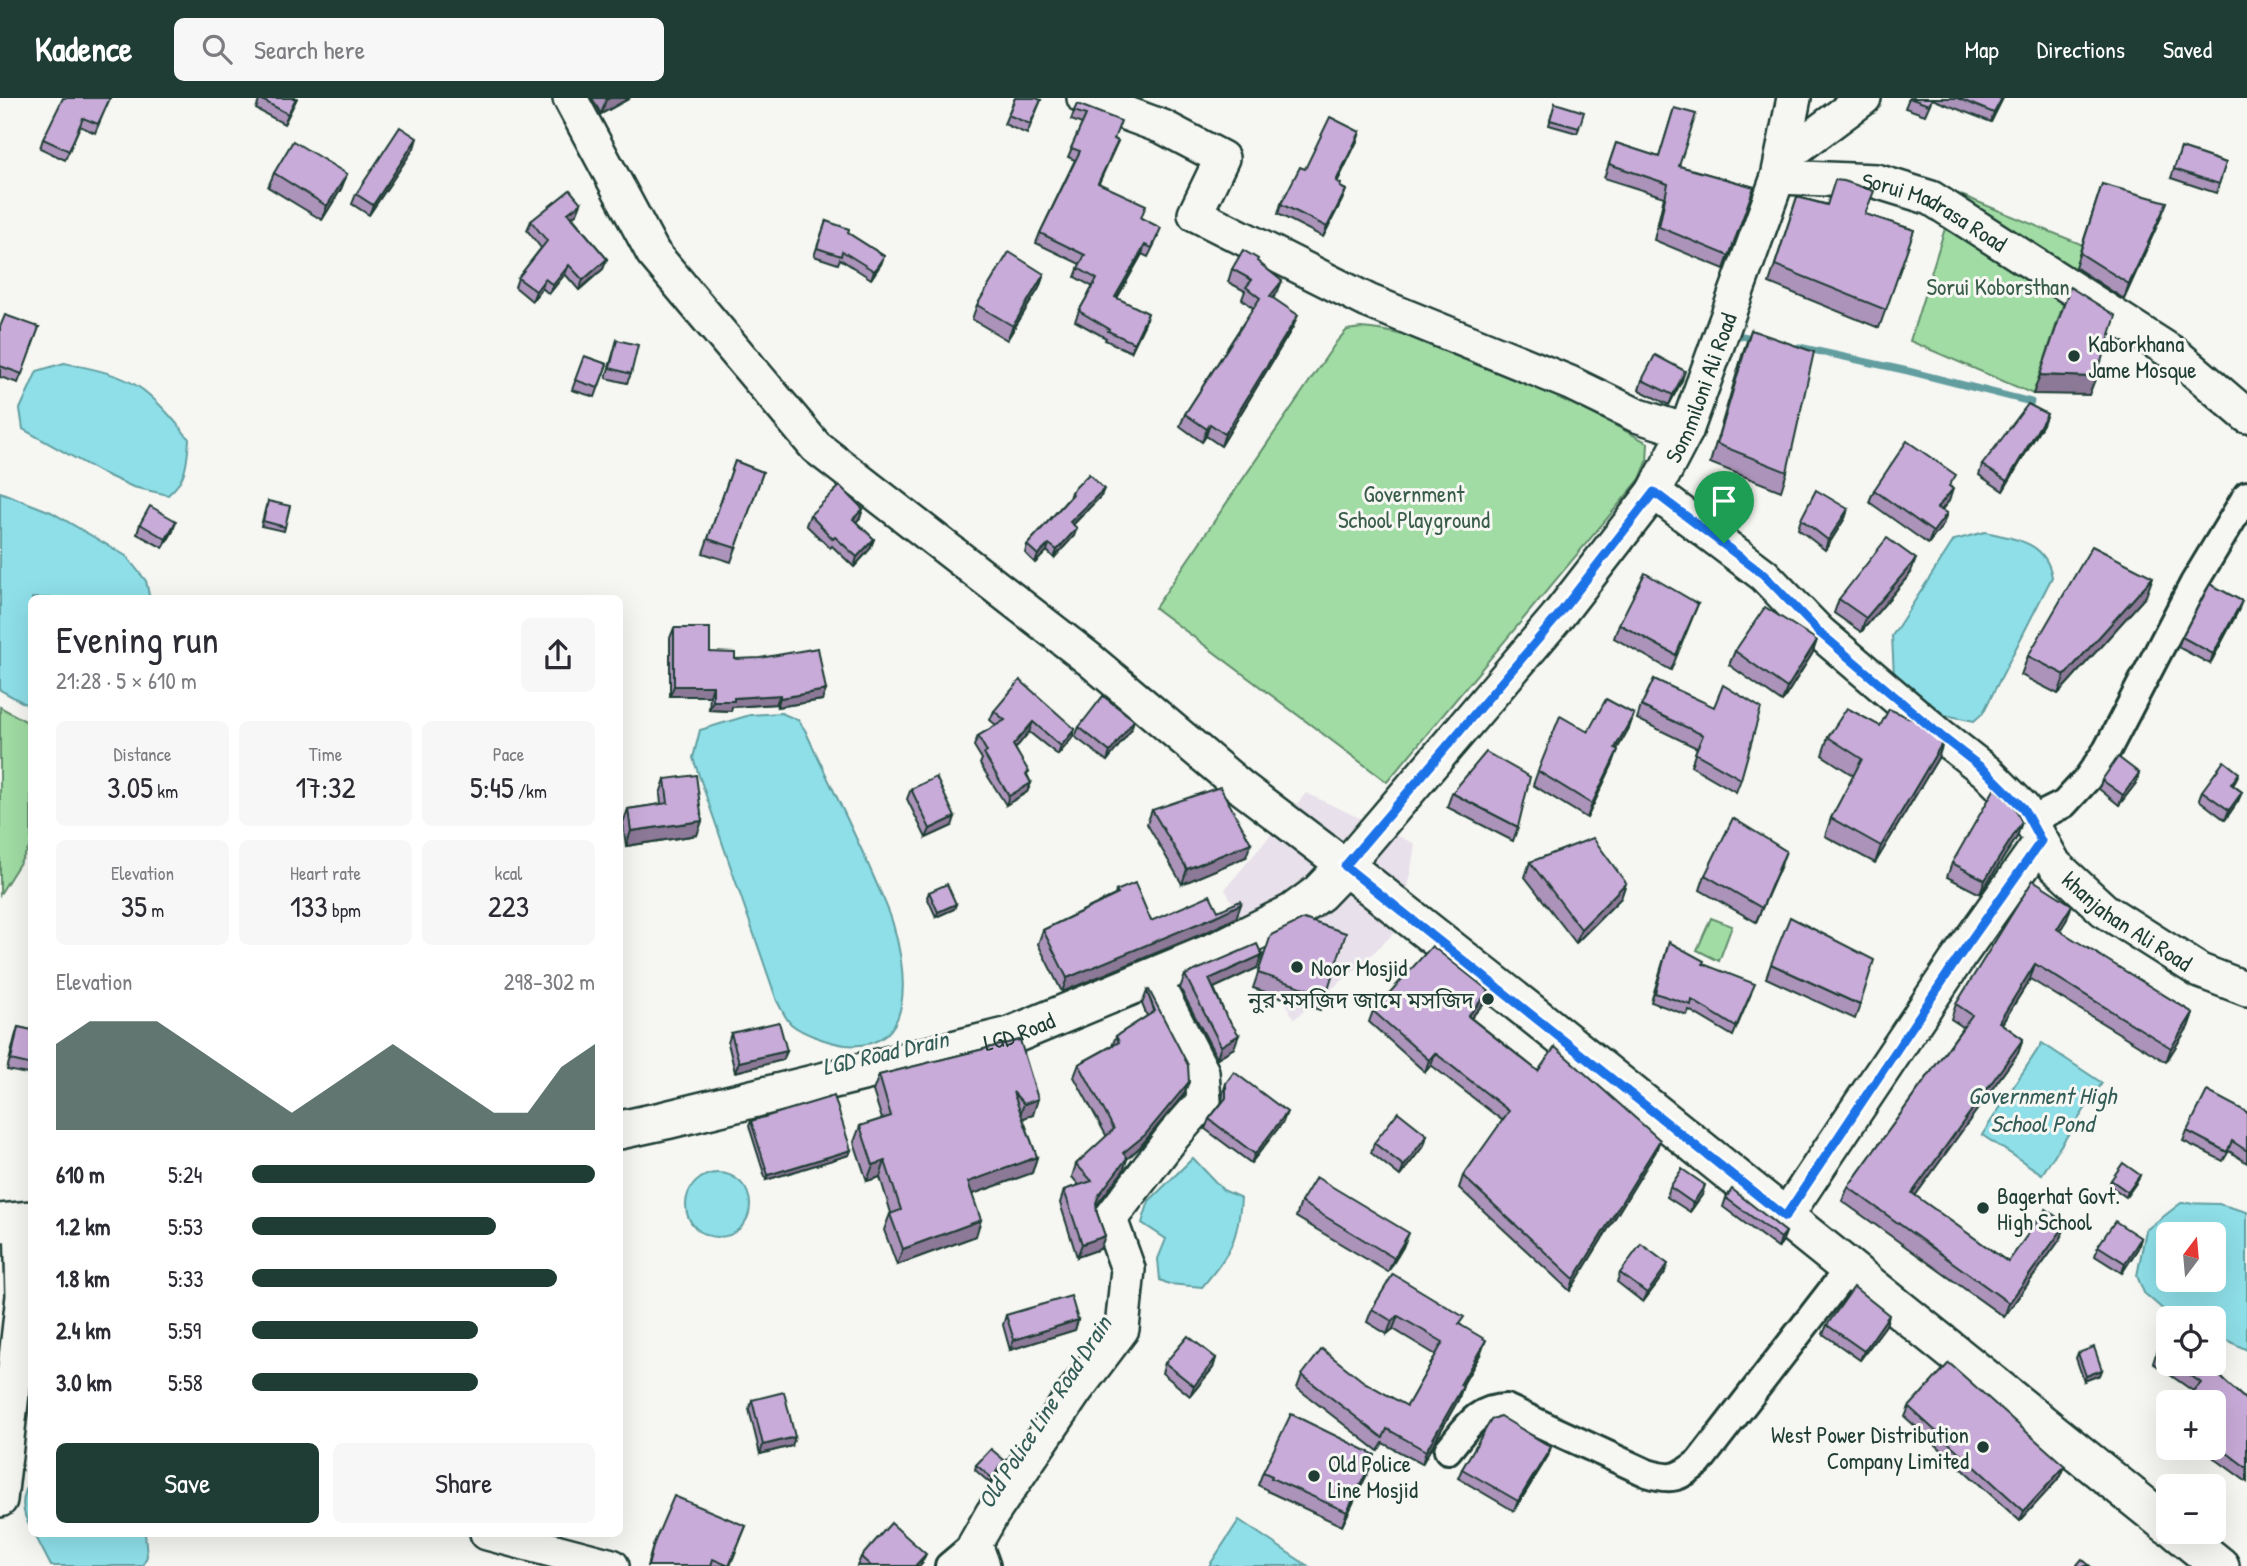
<!DOCTYPE html>
<meta charset="utf-8">
<style>
:root{--surface:#fff;--page:#f7f7f7;--text:#2b2b33;--muted:#7c7c81;--accent:#1f3d34}
body{margin:0;font-family:"Patrick Hand","Noto Sans Bengali",sans-serif;background:var(--page);color:var(--text);height:100vh;display:flex;flex-direction:column;font-size:26px;white-space:nowrap}
*{box-sizing:border-box;margin:0}
p{font-size:23px;color:var(--muted)}
.icon{flex:none;width:38px;height:38px;fill:none;stroke:currentColor;stroke-width:2;stroke-linecap:round;stroke-linejoin:round}
.map{position:relative;flex:1;overflow:hidden}
.sheet{position:absolute;left:28px;top:497px;width:595px;height:942px;display:flex;flex-direction:column;background:var(--surface);border-radius:10px;box-shadow:0 7px 28px #0002}
.sheet>*{flex:none}
.needle{width:46px;rotate:16deg}
.fabs{position:absolute;left:2156px;top:1124px;display:grid;gap:14px}
.fabs a{display:grid;place-items:center;width:70px;height:70px;border-radius:10px;background:var(--surface);box-shadow:0 7px 28px #0002;font-size:35px}
.pin{position:absolute;display:grid;place-items:center;width:60px;height:60px;color:#fff;margin:-72px -30px;border-radius:50% 50% 50% 0;rotate:-45deg;box-shadow:0 0 7px #0007}
.pin .icon{rotate:45deg}
.round{display:grid;place-items:center;flex:none;width:74px;height:74px;border-radius:10px;background:var(--page)}
.head{display:flex;align-items:center;justify-content:space-between;height:119px;padding:0 28px}
h1{font-size:38px;font-weight:600;line-height:52px}
.stats{display:grid;grid-template-columns:repeat(3,1fr);gap:10px;height:119px;padding:7px 28px}
.stats div{display:grid;align-content:center;border-radius:10px;background:var(--page);text-align:center}
.stats b{font-size:30px;font-weight:600}
.stats small{font-size:19px;font-weight:400}
.stats p{font-size:19px}
.chart{height:196px;padding:14px 28px}
.chart p{display:flex;justify-content:space-between}
.chart svg{width:100%;height:126px;margin-top:7px;fill:var(--accent);opacity:.7}
.primary-button{display:flex;gap:14px;margin-top:auto;padding:14px 28px}
.primary-button a{flex:1;height:80px;border-radius:10px;background:var(--accent);color:#fff;font-size:28px;font-weight:600;line-height:80px;text-align:center}
.primary-button a+a{background:var(--page);color:var(--text)}
ul{padding:0 28px;list-style:none;font-size:23px}
li{display:grid;grid-template-columns:112px 84px 1fr;align-items:center;height:52px}
li i{height:18px;border-radius:9px;background:var(--accent)}
header{display:flex;align-items:center;gap:42px;box-sizing:border-box;height:98px;padding:0 35px;background:var(--accent);color:#fff}
header strong{font-size:33px}
nav{display:flex;gap:38px;margin-inline-start:auto;font-size:24px}
.search{width:490px;height:63px;background:var(--page);display:flex;align-items:center;gap:18px;box-sizing:border-box;padding:0 24px;border-radius:10px;color:var(--muted);font-size:26px}
.map>svg:first-child{display:block}
.built{fill:#e8e0ea}
.green{fill:#a0dca3;stroke:#608c6c;stroke-width:2}
.water{fill:#8edfe8;stroke:#629ea0;stroke-width:2;fill-rule:evenodd}
.lines{fill:none;stroke-linecap:round;stroke-linejoin:round}
.stream{stroke:#629ea0;stroke-width:7}
.minor-casing{stroke:#1f3d34;stroke-width:32}
.tertiary-casing{stroke:#1f3d34;stroke-width:38}
.secondary-casing{stroke:#1f3d34;stroke-width:42}
.minor{stroke:#f6f6f2;stroke-width:26}
.tertiary{stroke:#f6f6f2;stroke-width:33}
.secondary{stroke:#f6f6f2;stroke-width:37}
.wall{fill:#ac93ba;stroke:#1f3d34;stroke-width:2}
.shaded-wall{fill:#8c7897;stroke:#1f3d34;stroke-width:2}
.building{fill:#c8abd8;stroke:#1f3d34;stroke-width:2}
.route-casing{stroke:#fff;stroke-width:14}
.route{stroke:#1a73e8;stroke-width:9}
.poi-dot{fill:#1f3d34;stroke:#f6f6f2;stroke-width:2.5}
.labels{text-anchor:middle;dominant-baseline:central;stroke-width:6;stroke-linejoin:round;paint-order:stroke}
.street-label{font-size:23px;fill:#1f3d34;stroke:#f6f6f2}
.park-label{font-size:23px;fill:#395d4a;stroke:#f6f6f2}
.poi-label{font-size:23px;fill:#1f3d34;stroke:#f6f6f2;text-anchor:start}
.water-label{font-size:24px;font-style:italic;fill:#355d58;stroke:#f6f6f2}
</style>
<header>
<strong>Kadence</strong>
<div class="search"><svg class="icon" aria-label="search" viewBox="0 0 24 24"><circle cx="10" cy="10" r="6"/><path d="M15 15l6 6"/></svg>Search here</div>
<nav><a>Map</a><a>Directions</a><a>Saved</a></nav>
</header>
<div class="map">
<svg width="2247" height="1468" viewBox="0 0 2247 1468">
<rect width="100%" height="100%" fill="#f6f6f2"/>
<filter id="ink" filterUnits="userSpaceOnUse"><feTurbulence type="fractalNoise" baseFrequency=".0143" numOctaves="2"/><feDisplacementMap in="SourceGraphic" scale="14" xChannelSelector="R" yChannelSelector="G"/><feConvolveMatrix kernelMatrix="1 2 1 2 8 2 1 2 1" color-interpolation-filters="sRGB"/></filter>
<g filter="url(#ink)">
<path class="built" d="M1306 695 1415 746 1402 827 1360 868 1294 921 1225 791Z"/>
<g class="green">
<path d="M1956 95 2083 147 2033 296 1910 243Z"/>
<path d="M1361 230C1394 232 1423 243 1454 254 1522 279 1585 311 1648 345L1647 364 1640 381 1387 684 1155 510 1337 243 1347 232Z"/>
<path d="M0 609 31 626V747L0 796Z"/>
<path d="M1711 820 1732 828 1719 863 1697 852Z"/>
</g>
<g class="water">
<path d="M64 265C89 270 123 276 143 292 161 306 176 324 189 341 187 365 187 381 168 397L133 389 102 375 23 331 20 311 37 273Z"/>
<path d="M0 394 51 414 126 458 146 483 149 497 146 500H32L31 609 0 592Z"/>
<path d="M1985 434C2015 441 2046 443 2052 479L1983 615 1974 623 1930 614 1894 579 1892 538 1954 442Z"/>
<path d="M781 615 798 622 805 632C828 682 853 731 875 782 881 796 889 811 893 826 906 872 918 954 845 947 830 945 803 936 791 926 785 920 781 910 777 903L693 660 700 632 750 617Z"/>
<path d="M2042 945 2102 985 2042 1076 1982 1037Z"/>
<path d="M1193 1060 1223 1092 1241 1100C1238 1143 1230 1156 1202 1189L1169 1186 1160 1182 1158 1161 1166 1141 1142 1125 1149 1103Z"/>
<circle cx="718" cy="1107" r="32"/>
<path d="M2181 1105 2219 1106 2247 1114V1252L2214 1236V1220H2173L2144 1195 2137 1178 2146 1132ZM2168 1136H2214V1181H2168Z"/>
<path d="M31 1380V1431C20 1411 21 1400 31 1380Z"/>
<path d="M1239 1422 1308 1468H1209Z"/>
<path d="M34 1435H145L147 1458 143 1468H51Z"/>
</g>
<g class="lines">
<g class="stream">
<path d="M1733 236 1756 241"/>
<path d="M1799 249 1908 273 2031 304"/>
</g>
<defs>
<g id="minor">
<path d="M2030 723 2064 706 2087 681 2107 652 2194 485 2247 397"/>
<path d="M1448 1352C1466 1331 1476 1310 1506 1310L1647 1375C1672 1383 1679 1380 1699 1364L1849 1170"/>
<path d="M949 1468 975 1446"/>
</g>
<g id="tertiary">
<path id="s1" d="M570 0 653 155 816 349 1089 561 1242 690 1345 768 1557 519 1654 394 1686 333 1778 79 1794 0"/>
<path d="M1084 0 1163 29 1222 60 1195 116 1368 203 1570 285 1636 317 1686 333"/>
<path d="M1782 61 1864 0"/>
<path id="s2" d="M1778 79 1876 83 1931 100 2176 257 2247 318"/>
<path id="s3" d="M1654 394 1764 477 1819 534 1941 638 1987 674 2023 710 2055 767 2104 812 2200 873 2247 891"/>
<path d="M1785 1119 1956 863 2041 743"/>
<path d="M0 1402 23 1198 21 1123"/>
<path d="M487 1435 612 1468"/>
<path d="M983 1468 975 1446 992 1416 1076 1292 1122 1231 1128 1171 1110 1121 1174 1037 1204 1003 1202 974 1153 879"/>
</g>
<g id="secondary">
<path id="s4" d="M620 1032 666 1022 1010 938 1218 852 1292 815 1319 795 1345 768 1530 914 2168 1427"/>
<path d="M0 1125 32 1122"/>
<path d="M2177 1433 2220 1468"/>
</g>
</defs>
<use href="#minor" class="minor-casing"/>
<use href="#tertiary" class="tertiary-casing"/>
<use href="#secondary" class="secondary-casing"/>
<use href="#minor" class="minor"/>
<use href="#tertiary" class="tertiary"/>
<use href="#secondary" class="secondary"/>
</g>
<g class="wall">
<path d="M110 0 95 35 80 28 65 62 40 50 43 41Z"/>
<path d="M260 0H297L284 26 256 11Z"/>
<path d="M592 0H630L601 16Z"/>
<path d="M1015 0 1041 2 1027 36 1004 26Z"/>
<path d="M1909 0H2003L1991 24 1932 1 1925 17 1905 10Z"/>
<path d="M1555 5 1579 30 1577 35 1549 27Z"/>
<path d="M1077 6 1114 41 1118 43 1099 85 1141 120 1158 139 1148 159 1142 156 1117 200 1145 225 1131 254 1105 242 1106 240 1075 223 1079 213 1093 189 1075 179 1080 166 1036 145 1040 135 1075 62 1068 59 1082 26 1071 22Z"/>
<path d="M1674 10 1679 68 1754 89 1724 171 1654 142 1664 99 1604 80 1616 45 1659 59Z"/>
<path d="M1360 34 1357 43 1337 84 1340 89 1346 92 1342 102 1323 139 1278 116 1281 106 1305 71Z"/>
<path d="M414 50 369 117 352 106 356 96Z"/>
<path d="M2181 50 2226 65 2216 95 2171 80Z"/>
<path d="M274 75 347 76 341 91 322 122 268 89Z"/>
<path d="M2102 86 2161 119 2124 201 2075 169Z"/>
<path d="M1797 99 1865 116 1914 132 1879 230 1769 185Z"/>
<path d="M581 105 577 115 572 119 607 161 603 171 579 192 565 176 549 196 542 190 532 203 515 189 518 180 541 150 527 132 531 123Z"/>
<path d="M826 123 848 135 884 158 881 166 871 181 840 161 838 166 814 158Z"/>
<path d="M1257 164 1277 195 1273 200 1293 229 1221 348 1206 338 1202 344 1180 328 1185 316 1253 210 1242 201 1245 193 1228 184 1232 171Z"/>
<path d="M1044 176 1039 190 1007 242 972 221 977 207Z"/>
<path d="M0 229H39L18 285 0 279Z"/>
<path d="M1751 232 1787 374 1781 393 1710 365 1744 251Z"/>
<path d="M617 242 631 276 627 285 606 280Z"/>
<path d="M584 258 607 266 595 299 572 292Z"/>
<path d="M1642 282H1682L1669 307 1639 292Z"/>
<path d="M2043 326 2003 393 1979 377 1982 367Z"/>
<path d="M735 363 763 374 731 464 703 455Z"/>
<path d="M1951 389 1949 403 1941 412 1943 427 1928 446 1869 404 1874 392Z"/>
<path d="M1071 394 1101 398 1073 427 1074 438 1054 460 1047 453 1035 465 1025 455 1027 447 1069 400Z"/>
<path d="M266 408 285 429 284 433 261 428Z"/>
<path d="M863 411 860 420 856 424 874 441 870 451 854 469 832 448 830 450 806 427 810 417Z"/>
<path d="M1848 411 1845 420 1825 452 1798 431 1801 421Z"/>
<path d="M140 426 173 433 163 450 137 436Z"/>
<path d="M1910 476 1861 534 1834 515 1839 501Z"/>
<path d="M2146 498 2058 596 2021 577 2028 558Z"/>
<path d="M1698 506 1671 572 1614 540 1619 526Z"/>
<path d="M2238 513 2210 566 2178 549 2182 539Z"/>
<path d="M674 530 710 554 735 561 826 592 822 602 777 609 776 606 732 609 731 613 709 612 710 598H670V540Z"/>
<path d="M1817 542 1812 556 1782 604 1729 567 1735 553Z"/>
<path d="M1654 581 1741 681 1736 694 1691 668 1697 650 1637 621 1641 608Z"/>
<path d="M994 613 1075 631 1072 640 1058 657 1029 634 1015 650 1031 685 1027 694 1006 707 980 666 982 661 974 648 978 638 996 627 990 622Z"/>
<path d="M1634 616 1629 630 1617 651 1613 665 1587 720 1533 687 1538 673 1588 634Z"/>
<path d="M1880 628 1944 642 1938 660 1875 765 1825 738 1831 720 1854 678 1822 657 1828 639Z"/>
<path d="M1079 629 1131 632 1107 663 1075 639Z"/>
<path d="M2139 675 2136 685 2119 707 2099 691 2102 682Z"/>
<path d="M665 681 702 723 697 737 626 748 623 725 628 711 661 706 660 696Z"/>
<path d="M2235 684 2233 687 2242 694 2238 703 2225 722 2199 702 2202 693Z"/>
<path d="M911 691 952 728 926 740 907 701Z"/>
<path d="M1452 695 1518 729 1513 743 1447 709Z"/>
<path d="M1152 712 1246 759 1182 786 1147 726Z"/>
<path d="M2017 739 1980 796 1947 779 1952 765Z"/>
<path d="M1530 764 1626 785 1621 800 1576 845 1525 779Z"/>
<path d="M1781 767 1756 824 1700 792 1705 777Z"/>
<path d="M1116 793 1151 823 1218 813 1241 806 1236 820 1209 833 1062 894 1038 846 1043 832 1115 797Z"/>
<path d="M929 794 956 806 954 811 936 819 927 799Z"/>
<path d="M2067 821 2059 833 2193 915 2188 929 2166 964 2030 881 2002 926 2023 941 2018 955 1915 1098 2008 1164 2061 1140 2004 1219 1842 1103 1848 1089 1963 929 1951 921 1956 906Z"/>
<path d="M1669 844 1751 896 1733 938 1689 912 1687 917 1651 904Z"/>
<path d="M1266 852 1326 897 1320 912 1253 890Z"/>
<path d="M1262 857 1257 870 1214 890 1225 916 1234 950 1217 960 1180 890 1185 877Z"/>
<path d="M1771 866 1860 907 1855 921 1766 880Z"/>
<path d="M1147 893 1184 996 1140 1049 1127 1061 1123 1073 1096 1108 1097 1115 1105 1138 1100 1151 1077 1159 1060 1105 1064 1092 1079 1087 1072 1079 1076 1066 1107 1039 1074 979 1079 966 1112 948 1116 938 1147 918 1142 906Z"/>
<path d="M1484 905 1471 920 1538 973 1656 1053 1570 1193 1459 1090 1463 1078 1503 1023 1431 967 1425 974 1369 924 1373 913Z"/>
<path d="M18 929 32 932V977L7 972 15 939Z"/>
<path d="M731 935 787 953 783 962 735 974 728 945Z"/>
<path d="M1020 942 1033 1017 1023 1020 1037 1059 1032 1075 972 1096 976 1138 897 1167 884 1132 890 1116 891 1115 880 1079 867 1083 854 1044 860 1028 882 1021 873 993 879 977Z"/>
<path d="M1226 985 1283 1024 1251 1065 1205 1031 1209 1021 1222 1004 1223 995Z"/>
<path d="M2247 1014V1065L2229 1053 2223 1063 2183 1043 2187 1033Z"/>
<path d="M751 1023 851 1052 849 1057 766 1082 749 1028Z"/>
<path d="M1427 1037 1424 1047 1400 1078 1371 1055 1374 1045Z"/>
<path d="M2140 1077 2138 1082 2126 1099 2109 1087 2111 1082Z"/>
<path d="M1670 1089 1702 1097 1690 1114 1667 1099Z"/>
<path d="M1726 1100 1786 1134 1782 1144 1778 1150 1723 1109Z"/>
<path d="M1301 1104 1403 1149 1388 1174 1296 1119Z"/>
<path d="M2141 1140 2138 1150 2122 1175 2095 1158 2098 1148Z"/>
<path d="M1620 1175 1664 1176 1643 1204 1617 1184Z"/>
<path d="M1372 1211 1461 1227 1481 1255 1462 1288H1463L1458 1302 1422 1366 1383 1345 1378 1353 1297 1290 1302 1277 1364 1284 1407 1308 1436 1257 1393 1231 1387 1236 1367 1224Z"/>
<path d="M1006 1217 1078 1222 1075 1232 1010 1252 1003 1227Z"/>
<path d="M1827 1227H1886L1860 1262 1823 1236Z"/>
<path d="M2168 1238V1265H2205L2247 1303V1384L2214 1360 2202 1349H2214V1304L2193 1293 2153 1265 2157 1253Z"/>
<path d="M2078 1255 2102 1272 2100 1277 2084 1283 2076 1260Z"/>
<path d="M1216 1260 1213 1270 1190 1298 1162 1275 1165 1265Z"/>
<path d="M752 1302 792 1348 760 1356 749 1311Z"/>
<path d="M1909 1309 2065 1368 2061 1378 2020 1423 1905 1319Z"/>
<path d="M1548 1358 1514 1413 1458 1380 1462 1371Z"/>
<path d="M976 1367H1002L990 1385 975 1372Z"/>
<path d="M1370 1370 1342 1428 1267 1393V1392L1258 1387 1263 1374Z"/>
<path d="M746 1428 730 1468H647L654 1445Z"/>
<path d="M861 1459 922 1466 920 1468H857Z"/>
</g>
<g class="shaded-wall">
<path d="M296 0H297L284 26 288 16Z"/>
<path d="M610 0H630L601 16 606 2Z"/>
<path d="M2002 0H2003L1991 24 1994 15Z"/>
<path d="M1360 34 1357 43 1333 93 1336 83Z"/>
<path d="M417 40 414 50 369 117 373 107Z"/>
<path d="M347 76 341 91 322 122 327 108Z"/>
<path d="M1346 92 1342 102 1323 139 1327 129Z"/>
<path d="M2167 104 2161 119 2124 201 2129 186Z"/>
<path d="M581 105 577 115 565 124 568 115Z"/>
<path d="M1145 147 1142 156 1112 209 1115 199Z"/>
<path d="M884 158 881 166 871 181 874 173Z"/>
<path d="M607 161 603 171 579 192 583 182Z"/>
<path d="M569 167 565 176 549 196 553 187Z"/>
<path d="M1044 176 1039 190 1007 242 1013 228Z"/>
<path d="M545 181 542 190 532 203 536 193Z"/>
<path d="M1282 183 1277 195 1265 210 1270 198Z"/>
<path d="M1148 215 1145 225 1131 254 1134 245Z"/>
<path d="M1298 217 1293 229 1221 348 1225 336Z"/>
<path d="M1685 273 1682 282 1669 307 1673 297Z"/>
<path d="M2040 277 2096 279 2089 297 2033 296Z"/>
<path d="M2047 316 2043 326 2003 393 2007 383Z"/>
<path d="M1210 326 1206 338 1202 344 1207 331Z"/>
<path d="M1104 391 1101 398 1067 432 1070 424Z"/>
<path d="M1953 391 1949 403 1933 422 1937 410Z"/>
<path d="M863 411 860 420 849 431 853 421Z"/>
<path d="M1848 411 1845 420 1825 452 1828 442Z"/>
<path d="M1947 415 1943 427 1928 446 1933 434Z"/>
<path d="M176 423 173 433 163 450 166 441Z"/>
<path d="M1077 430 1074 438 1054 460 1057 452Z"/>
<path d="M874 441 870 451 854 469 857 459Z"/>
<path d="M1049 446 1047 453 1035 465 1038 457Z"/>
<path d="M1916 461 1910 476 1861 534 1866 520Z"/>
<path d="M2153 479 2146 498 2058 596 2065 577Z"/>
<path d="M2242 503 2238 513 2210 566 2213 556Z"/>
<path d="M1817 542 1812 556 1782 604 1787 590Z"/>
<path d="M674 588H713L710 598H670Z"/>
<path d="M826 592 822 602 777 609 780 600Z"/>
<path d="M780 597 776 606 732 609 731 613 709 612 713 603 734 600Z"/>
<path d="M1634 616 1629 630 1610 664 1615 650Z"/>
<path d="M1134 622 1131 632 1107 663 1110 654Z"/>
<path d="M1033 624 1029 634 1010 657 1013 647Z"/>
<path d="M1075 631 1072 640 1058 657 1061 648Z"/>
<path d="M1944 642 1938 660 1875 765 1881 748Z"/>
<path d="M1618 652 1613 665 1587 720 1592 706Z"/>
<path d="M2139 675 2136 685 2119 707 2123 697Z"/>
<path d="M2239 675 2235 684 2227 695 2231 686Z"/>
<path d="M1031 685 1027 694 1006 707 1009 698Z"/>
<path d="M2242 694 2238 703 2225 722 2229 712Z"/>
<path d="M955 719 952 728 926 740 930 731Z"/>
<path d="M702 723 697 737 626 748 631 733Z"/>
<path d="M2022 724 2017 739 1980 796 1985 782Z"/>
<path d="M1251 745 1246 759 1182 786 1187 771Z"/>
<path d="M1786 753 1781 767 1756 824 1762 810Z"/>
<path d="M1626 785 1621 800 1576 845 1581 831Z"/>
<path d="M956 806 954 811 936 819 938 814Z"/>
<path d="M1241 806 1236 820 1209 833 1062 894 1067 880Z"/>
<path d="M2072 807 2067 821 2052 846 2057 831Z"/>
<path d="M1262 857 1257 870 1205 894 1209 881Z"/>
<path d="M2035 866 2030 881 1994 938 1999 924Z"/>
<path d="M1489 893 1484 905 1463 929 1468 918Z"/>
<path d="M2193 915 2188 929 2166 964 2171 950Z"/>
<path d="M1239 937 1234 950 1217 960 1221 948Z"/>
<path d="M2023 941 2018 955 1907 1109 1912 1095Z"/>
<path d="M787 953 783 962 735 974 739 964Z"/>
<path d="M1435 955 1431 967 1425 974 1429 962Z"/>
<path d="M1189 984 1184 996 1140 1049 1127 1061 1123 1073 1095 1109 1091 1117 1099 1097 1123 1055Z"/>
<path d="M1038 1001 1033 1017 1018 1022 1024 1006Z"/>
<path d="M1287 1014 1283 1024 1251 1065 1255 1056Z"/>
<path d="M1427 1037 1424 1047 1400 1078 1404 1068Z"/>
<path d="M1660 1042 1656 1053 1570 1193 1574 1181Z"/>
<path d="M851 1052 849 1057 766 1082 768 1077Z"/>
<path d="M1037 1059 1032 1075 962 1100 968 1084Z"/>
<path d="M885 1063 880 1079 867 1083 873 1067Z"/>
<path d="M2140 1077 2138 1082 2126 1099 2128 1094Z"/>
<path d="M1705 1087 1702 1097 1690 1114 1693 1105Z"/>
<path d="M981 1122 976 1138 897 1167 903 1151Z"/>
<path d="M2066 1126 2061 1140 2004 1219 2009 1205Z"/>
<path d="M1786 1134 1782 1144 1778 1150 1781 1140Z"/>
<path d="M1409 1135 1403 1149 1388 1174 1394 1160Z"/>
<path d="M1105 1138 1100 1151 1077 1159 1082 1146Z"/>
<path d="M2141 1140 2138 1150 2122 1175 2125 1165Z"/>
<path d="M1668 1166 1664 1176 1643 1204 1647 1195Z"/>
<path d="M1889 1217 1886 1227 1860 1262 1864 1253Z"/>
<path d="M1398 1218 1393 1231 1387 1236 1392 1223Z"/>
<path d="M1078 1222 1075 1232 1010 1252 1014 1242Z"/>
<path d="M1486 1242 1481 1255 1455 1300 1460 1287Z"/>
<path d="M1216 1260 1213 1270 1190 1298 1194 1288Z"/>
<path d="M2102 1272 2100 1277 2084 1283 2086 1278Z"/>
<path d="M1463 1288 1458 1302 1422 1366 1426 1353Z"/>
<path d="M795 1339 792 1348 760 1356 763 1347Z"/>
<path d="M1551 1349 1548 1358 1514 1413 1518 1403Z"/>
<path d="M1375 1357 1370 1370 1342 1428 1347 1414Z"/>
<path d="M1004 1362 1002 1367 990 1385 992 1380Z"/>
<path d="M2065 1368 2061 1378 2020 1423 2024 1413Z"/>
<path d="M926 1456 920 1468H915Z"/>
</g>
<g class="building">
<path d="M63 0H110L98 26 83 20 69 53 43 41Z"/>
<path d="M260 0H296L288 16 260 1Z"/>
<path d="M1015 0H1036L1041 2 1030 26 1008 17Z"/>
<path d="M1909 0H1932L1929 7Z"/>
<path d="M1957 0H2002L1994 15Z"/>
<path d="M1555 5 1584 14 1579 30 1550 22Z"/>
<path d="M1077 6 1121 23 1114 41 1118 43 1098 85 1146 107 1141 120 1161 130 1152 150 1145 147 1115 199 1148 215 1134 245 1108 233 1109 231 1079 213 1097 181 1078 170 1085 157 1040 135 1080 53 1071 50 1086 17 1074 13Z"/>
<path d="M1674 10 1696 16 1679 68 1754 89 1729 158 1659 129 1668 86 1609 66 1616 45 1659 59Z"/>
<path d="M1330 19 1360 34 1336 83 1341 86 1340 89 1346 92 1327 129 1281 106 1300 69 1305 71Z"/>
<path d="M400 29 417 40 373 107 356 96Z"/>
<path d="M293 43 347 76 327 108 274 75Z"/>
<path d="M2181 50 2226 65 2219 86 2174 71Z"/>
<path d="M1835 82 1844 83 1874 93 1865 116 1914 132 1886 212 1775 167 1797 99 1827 107Z"/>
<path d="M2102 86 2167 104 2129 186 2080 155Z"/>
<path d="M570 92 581 105 568 115 607 161 583 182 569 167 553 187 545 181 536 193 518 180 547 143 531 123Z"/>
<path d="M826 123 849 131 848 135 884 158 874 173 842 153 841 158 817 150Z"/>
<path d="M1243 152 1258 161 1257 163 1282 183 1270 198 1298 217 1225 336 1210 326 1207 331 1185 316 1260 200 1246 189 1252 182 1232 171Z"/>
<path d="M1009 154 1044 176 1013 228 977 207Z"/>
<path d="M2070 189 2116 218 2096 279 2040 277Z"/>
<path d="M5 217 39 229 22 276 0 268V229Z"/>
<path d="M1751 232 1814 254 1787 374 1717 346Z"/>
<path d="M617 242 638 247 631 276 610 270Z"/>
<path d="M1655 257 1685 273 1673 297 1642 282Z"/>
<path d="M584 258 607 266 598 290 575 282Z"/>
<path d="M2028 306 2047 316 2007 383 1982 367Z"/>
<path d="M1907 343 1956 377 1949 388 1953 391 1937 410 1947 415 1933 434 1874 392Z"/>
<path d="M735 363 763 374 736 450 708 441Z"/>
<path d="M1089 376 1104 391 1070 424 1077 430 1057 452 1049 446 1038 457 1027 447 1073 396 1071 394Z"/>
<path d="M840 388 863 411 853 421 874 441 857 459 835 439 833 441 810 417Z"/>
<path d="M1816 392 1848 411 1828 442 1801 421Z"/>
<path d="M268 403 290 408 285 429 263 423Z"/>
<path d="M150 408 176 423 166 441 140 426Z"/>
<path d="M1887 440 1916 461 1866 520 1839 501Z"/>
<path d="M2092 448 2153 479 2065 577 2028 558Z"/>
<path d="M1645 475 1698 506 1676 557 1619 526Z"/>
<path d="M2210 486 2242 503 2213 556 2182 539Z"/>
<path d="M1765 509 1817 542 1787 590 1735 553Z"/>
<path d="M674 530H710V554L735 555V561L760 560 818 550 826 592 780 600V597L734 600V603H713V588H674Z"/>
<path d="M1654 581 1714 609 1723 587 1761 610 1741 681 1695 655 1703 637 1641 608Z"/>
<path d="M1020 582 1075 631 1061 648 1033 624 1013 647 1029 674 1026 676 1031 685 1009 698 984 656 987 654 978 638 1005 622 994 613Z"/>
<path d="M1103 598 1134 622 1110 654 1079 629Z"/>
<path d="M1606 601 1634 616 1615 650 1618 652 1592 706 1538 673 1560 618 1588 634Z"/>
<path d="M1847 610 1880 628 1889 611 1924 626 1944 642 1881 748 1831 720 1862 661 1828 639Z"/>
<path d="M1486 654 1530 679 1518 729 1452 695Z"/>
<path d="M2118 659 2139 675 2123 697 2102 682Z"/>
<path d="M2224 663 2239 675 2231 686 2242 694 2229 712 2202 693Z"/>
<path d="M696 677 702 723 631 733 628 711 668 705 665 681Z"/>
<path d="M936 679 955 719 930 731 911 691Z"/>
<path d="M1220 689 1251 745 1187 771 1152 712Z"/>
<path d="M1995 690 2013 707 2022 724 1985 782 1952 765Z"/>
<path d="M1733 720 1786 753 1762 810 1705 777Z"/>
<path d="M1593 740 1626 785 1581 831 1530 764Z"/>
<path d="M2033 782 2072 807 2057 831 2193 915 2171 950 2035 866 1999 924 2023 941 1912 1095 2008 1164 2046 1111 2066 1126 2009 1205 1848 1089 1972 917 1956 906Z"/>
<path d="M1135 785 1151 823 1210 797 1218 813 1240 803 1241 806 1214 819 1067 880 1043 832 1118 796 1116 793Z"/>
<path d="M947 786 956 806 938 814 929 794Z"/>
<path d="M1790 819 1874 862 1860 907 1771 866Z"/>
<path d="M1304 821 1346 835 1326 897 1258 875 1271 837Z"/>
<path d="M1669 844 1704 863 1703 866 1755 886 1736 929 1692 902 1691 907 1655 895Z"/>
<path d="M1257 846 1262 857 1209 881 1225 916 1239 937 1221 948 1185 877Z"/>
<path d="M1432 848 1489 893 1468 918 1538 973 1555 949 1660 1042 1574 1181 1463 1078 1509 1013 1435 955 1429 962 1373 913Z"/>
<path d="M1149 892 1188 967 1189 984 1145 1037 1123 1055 1127 1060 1099 1097 1096 1105 1097 1115 1105 1138 1082 1146 1064 1092 1092 1083 1076 1066 1114 1031 1079 966 1119 944 1116 938 1155 913 1147 893Z"/>
<path d="M779 924 787 953 739 964 731 935Z"/>
<path d="M18 929 32 932V967L11 962Z"/>
<path d="M1020 942 1038 1001 1024 1006 1013 994 1037 1059 968 1084 981 1122 903 1151 890 1116 901 1112 885 1063 873 1067 860 1028 891 1018 879 977Z"/>
<path d="M1234 974 1287 1014 1255 1056 1209 1021 1226 1000V985Z"/>
<path d="M2207 993 2247 1014V1053L2232 1043 2227 1054 2187 1033Z"/>
<path d="M834 998 851 1052 768 1077 751 1023Z"/>
<path d="M1398 1014 1427 1037 1404 1068 1374 1045Z"/>
<path d="M2123 1065 2140 1077 2128 1094 2111 1082Z"/>
<path d="M1682 1071 1705 1087 1693 1105 1670 1089Z"/>
<path d="M1316 1079 1409 1135 1394 1160 1301 1104Z"/>
<path d="M1732 1091 1786 1134 1781 1140 1726 1100Z"/>
<path d="M2115 1123 2141 1140 2125 1165 2098 1148Z"/>
<path d="M1641 1146 1668 1166 1647 1195 1620 1175Z"/>
<path d="M1393 1176 1464 1219 1459 1226 1486 1242 1460 1287 1463 1288 1426 1353 1387 1331 1383 1340 1302 1277 1322 1251 1364 1284 1407 1308 1443 1244 1398 1218 1392 1223 1372 1211Z"/>
<path d="M1854 1189 1889 1217 1864 1253 1827 1227Z"/>
<path d="M1071 1198 1078 1222 1014 1242 1006 1217Z"/>
<path d="M1188 1238 1216 1260 1194 1288 1165 1265Z"/>
<path d="M2168 1238V1261L2157 1253Z"/>
<path d="M2094 1249 2102 1272 2086 1278 2078 1255Z"/>
<path d="M1949 1265 2065 1368 2024 1413 1909 1309Z"/>
<path d="M2174 1265H2205L2247 1303V1370L2214 1345V1304H2184L2201 1285Z"/>
<path d="M784 1294 795 1339 763 1347 752 1302Z"/>
<path d="M1291 1316 1375 1357 1347 1414 1271 1380 1272 1378 1263 1374Z"/>
<path d="M1500 1318 1551 1349 1518 1403 1462 1371 1491 1322Z"/>
<path d="M991 1351 1004 1362 992 1380 976 1367Z"/>
<path d="M674 1398 746 1428 729 1468 713 1461 711 1468H648L654 1445Z"/>
<path d="M891 1425 926 1456 915 1468H871L861 1459Z"/>
<path d="M2082 1461 2090 1468H2076Z"/>
</g>
</g>
<g class="lines" filter="url(#ink)">
<defs>
<path id="route" d="M1654 394 1764 477 1819 534 1941 638 1987 674 2023 710 2041 743 1956 863 1785 1119 1345 768 1557 519Z"/>
</defs>
<use href="#route" class="route-casing"/>
<use href="#route" class="route"/>
</g>
<g class="poi-dot">
<circle cx="2074" cy="258" r="7"/>
<circle cx="1297" cy="869" r="7"/>
<circle cx="1488" cy="901" r="7"/>
<circle cx="1983" cy="1110" r="7"/>
<circle cx="1983" cy="1349" r="7"/>
<circle cx="1314" cy="1378" r="7"/>
</g>
<g class="labels">
<g class="street-label">
<text stroke="none"><textPath href="#s2" startOffset="164">Sorui Madrasa Road</textPath></text>
<text stroke="none"><textPath href="#s1" startOffset="1704">Sommiloni Ali Road</textPath></text>
<text stroke="none"><textPath href="#s3" startOffset="644">khanjahan Ali Road</textPath></text>
<text stroke="none"><textPath href="#s4" startOffset="411">LGD Road</textPath></text>
</g>
<g class="park-label">
<text x="1998" y="188">Sorui Koborsthan</text>
<text x="1414" y="395">Government<tspan x="1414" dy="26">School Playground</tspan></text>
</g>
<g class="poi-label">
<text x="2088" y="245">Kaborkhana<tspan x="2088" dy="26">Jame Mosque</tspan></text>
<text x="1311" y="869">Noor Mosjid</text>
<text x="1474" y="901" text-anchor="end">নুর মসজিদ জামে মসজিদ</text>
<text x="1997" y="1097">Bagerhat Govt.<tspan x="1997" dy="26">High School</tspan></text>
<text x="1969" y="1336" text-anchor="end">West Power Distribution<tspan x="1969" dy="26">Company Limited</tspan></text>
<text x="1328" y="1365">Old Police<tspan x="1328" dy="26">Line Mosjid</tspan></text>
</g>
<g class="water-label">
<text transform="translate(885 954) rotate(-13)">LGD Road Drain</text>
<text x="2042" y="997">Government High<tspan x="2042" dy="28">School Pond</tspan></text>
<text transform="translate(1044 1314) rotate(-57)">Old Police Line Road Drain</text>
</g>
</g>
</svg>
<div class="fabs">
<a><svg class="needle" viewBox="-14 -14 28 28"><path d="M0-13l5 13h-10z" fill="#e53935"/><path d="M0 13l5-13h-10z" fill="#7c7c81"/></svg></a>
<a><svg class="icon" aria-label="locate" viewBox="0 0 24 24"><circle cx="12" cy="12" r="6"/><path d="M12 2v4M12 18v4M2 12h4M18 12h4"/></svg></a>
<a>+</a>
<a>−</a>
</div>
<div class="pin" style="left:1724px;top:445px;background:#1e9e55"><svg class="icon" aria-label="arrive" viewBox="0 0 24 24"><path d="M6 21V4h12l-3 4 3 4H6"/></svg></div>
<section class="sheet">
<div class="head"><div><h1>Evening run</h1><p>21:28 · 5 × 610 m</p></div><a class="round"><svg class="icon" aria-label="share" viewBox="0 0 24 24"><path d="M12 15V3M7 8l5-5 5 5M5 13v7h14v-7"/></svg></a></div>
<div class="stats">
<div><p>Distance</p><b>3.05<small> km</small></b></div>
<div><p>Time</p><b>17:32</b></div>
<div><p>Pace</p><b>5:45<small> /km</small></b></div>
</div>
<div class="stats">
<div><p>Elevation</p><b>35<small> m</small></b></div>
<div><p>Heart rate</p><b>133<small> bpm</small></b></div>
<div><p>kcal</p><b>223</b></div>
</div>
<div class="chart"><p><span>Elevation</span>298–302 m</p>
<svg viewBox="0 0 160 44" preserveAspectRatio="none"><path d="M0 44V14L10 6L20 6L30 6L40 14L50 22L60 30L70 38L80 30L90 22L100 14L110 22L120 30L130 38L140 38L150 22L160 14V44z"/></svg>
</div>
<ul>
<li><b>610 m</b>5:24<i style="width:100%"></i></li>
<li><b>1.2 km</b>5:53<i style="width:71%"></i></li>
<li><b>1.8 km</b>5:33<i style="width:89%"></i></li>
<li><b>2.4 km</b>5:59<i style="width:66%"></i></li>
<li><b>3.0 km</b>5:58<i style="width:66%"></i></li>
</ul>
<div class="primary-button"><a>Save</a><a>Share</a></div>
</section>
</div>
